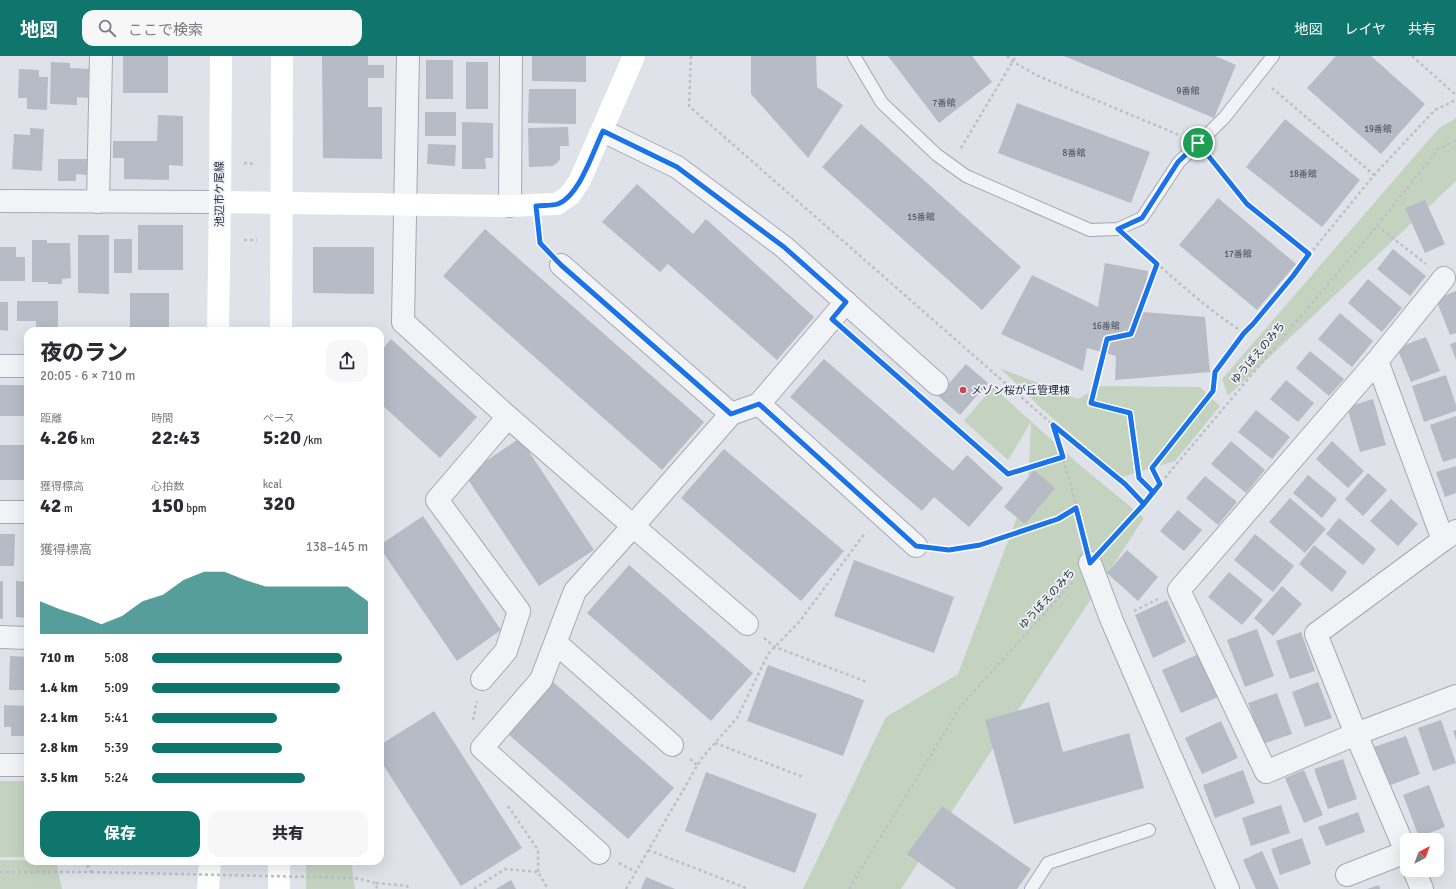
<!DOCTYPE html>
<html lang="ja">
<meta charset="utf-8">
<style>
:root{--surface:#fff;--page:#f7f7f7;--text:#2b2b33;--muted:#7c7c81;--accent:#0f766e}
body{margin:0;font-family:Signika,"Noto Sans JP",sans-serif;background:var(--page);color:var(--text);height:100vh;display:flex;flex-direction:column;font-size:15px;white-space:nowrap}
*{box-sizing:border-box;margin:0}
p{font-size:13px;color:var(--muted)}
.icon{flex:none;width:22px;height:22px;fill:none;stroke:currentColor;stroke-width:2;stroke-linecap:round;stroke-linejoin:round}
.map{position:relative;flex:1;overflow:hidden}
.side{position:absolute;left:24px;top:271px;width:360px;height:538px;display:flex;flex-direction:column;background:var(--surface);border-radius:12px;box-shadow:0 4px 16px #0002}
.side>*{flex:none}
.needle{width:26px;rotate:41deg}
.fabs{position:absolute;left:1400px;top:777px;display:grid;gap:8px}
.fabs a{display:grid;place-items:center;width:44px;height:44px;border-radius:8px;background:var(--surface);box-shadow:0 4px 16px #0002;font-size:20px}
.pin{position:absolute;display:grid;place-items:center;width:34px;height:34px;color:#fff;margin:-17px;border:2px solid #fff;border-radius:50%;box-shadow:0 1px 4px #0007}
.round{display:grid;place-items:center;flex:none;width:42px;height:42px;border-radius:12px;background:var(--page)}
.head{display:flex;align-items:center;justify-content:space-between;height:68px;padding:0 16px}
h1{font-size:22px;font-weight:800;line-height:30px}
.stats{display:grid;grid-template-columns:repeat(3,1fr);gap:6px;height:68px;padding:4px 16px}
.stats div{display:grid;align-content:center}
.stats b{font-size:20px;font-weight:800}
.stats small{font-size:11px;font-weight:400}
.stats p{font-size:11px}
.chart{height:112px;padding:8px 16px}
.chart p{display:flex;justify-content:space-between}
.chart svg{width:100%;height:72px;margin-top:4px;fill:var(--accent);opacity:.7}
.button{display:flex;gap:8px;margin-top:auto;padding:8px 16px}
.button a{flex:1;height:46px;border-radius:12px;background:var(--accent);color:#fff;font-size:16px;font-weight:800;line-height:46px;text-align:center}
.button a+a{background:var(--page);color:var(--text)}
ul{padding:0 16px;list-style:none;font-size:13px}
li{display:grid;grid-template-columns:64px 48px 1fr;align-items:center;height:30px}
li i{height:10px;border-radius:5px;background:var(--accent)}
header{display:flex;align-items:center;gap:24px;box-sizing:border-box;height:56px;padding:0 20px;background:var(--accent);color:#fff}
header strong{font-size:19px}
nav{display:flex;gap:22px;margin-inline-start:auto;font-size:14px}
.search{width:280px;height:36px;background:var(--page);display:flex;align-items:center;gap:10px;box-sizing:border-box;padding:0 14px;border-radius:12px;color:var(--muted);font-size:15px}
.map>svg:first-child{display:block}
.green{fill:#c4d3c0}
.building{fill:#b6bbc6}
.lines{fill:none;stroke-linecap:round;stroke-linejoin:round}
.lane-casing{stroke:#a4a9b3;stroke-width:14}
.street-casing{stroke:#a4a9b3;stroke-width:24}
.path{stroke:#bdc0c7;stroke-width:2.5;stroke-dasharray:3 3;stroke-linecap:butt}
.lane{stroke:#f2f3f7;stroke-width:12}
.street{stroke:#f2f3f7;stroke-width:22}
.secondary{stroke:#fff;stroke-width:22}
.path-bridge{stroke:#bdc0c7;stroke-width:2.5;stroke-dasharray:3 3;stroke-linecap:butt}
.route-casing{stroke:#fff;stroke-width:8}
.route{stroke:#1a73e8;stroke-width:5}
.poi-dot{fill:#cf434d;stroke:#eff1f6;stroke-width:1.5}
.labels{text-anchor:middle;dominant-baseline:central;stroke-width:3.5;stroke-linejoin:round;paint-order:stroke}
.number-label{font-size:9px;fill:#4c5262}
.street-label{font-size:11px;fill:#282f40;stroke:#eff1f6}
.poi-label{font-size:11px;fill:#282f40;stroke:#eff1f6;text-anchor:start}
</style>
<header>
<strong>地図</strong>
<div class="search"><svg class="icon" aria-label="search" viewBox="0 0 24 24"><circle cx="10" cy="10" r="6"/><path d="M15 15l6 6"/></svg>ここで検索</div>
<nav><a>地図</a><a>レイヤ</a><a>共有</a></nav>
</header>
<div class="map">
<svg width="1456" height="833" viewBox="0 0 1456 833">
<rect width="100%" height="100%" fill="#dfe2e9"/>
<g class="green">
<path d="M1456 62V125L1228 340 1222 323 1439 72Z"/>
<path d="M1000 312 1078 343 1100 330 1200 331 1220 350 1175 405 1122 421 1042 353Z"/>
<path d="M993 331 1075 405 1144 462 901 833H803L886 661 958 618 1028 432 1031 366 1008 404 964 365Z"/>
<rect x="0" y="725" width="28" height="76"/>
<path d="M0 804 56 805 62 833H0Z"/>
<path d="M306 805H351L355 833H306Z"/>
</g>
<g class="building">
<rect x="123" y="0" width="45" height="37"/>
<path d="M322 0H368V9H384V22H368V51H382V103L323 102Z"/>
<path d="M532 0H586V26L532 25Z"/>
<path d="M751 0H816L817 31 843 49 808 102 751 38Z"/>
<path d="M888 0H972L992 26 939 67Z"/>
<path d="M1064 0H1215L1236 9 1214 62Z"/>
<path d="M1336 0H1371L1425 48 1381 98 1307 32Z"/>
<rect x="426" y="4" width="27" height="39"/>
<path d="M51 6 70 7V12L89 13 88 42 77 41V49L50 48Z"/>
<rect x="466" y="6" width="22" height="47"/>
<path d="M19 13 39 14V21H48L47 54 27 53V42H18Z"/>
<path d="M529 33H576V68L528 67Z"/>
<path d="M1017 47 1150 96 1131 147 998 97Z"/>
<rect x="425" y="56" width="31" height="24"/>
<path d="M158 59 183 60V110L169 109V124L124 123V102H113V85H157Z"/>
<path d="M1285 63 1360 124 1322 171 1246 111Z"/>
<path d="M462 66 493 67V102H485L486 113H462Z"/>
<path d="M861 68 1021 211 982 254 822 111Z"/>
<path d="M568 71 569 90H560V104L553 110 529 111 528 72Z"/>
<path d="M30 72 44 73 42 115 12 113 14 78 30 79Z"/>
<path d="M428 88 456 89 455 110 427 108Z"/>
<path d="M58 103H87V119L76 118V125H58Z"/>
<path d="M637 128 693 178 706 163 814 261 777 304 668 208 660 216 602 166Z"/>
<path d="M1218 142 1296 208 1257 254 1179 189Z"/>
<path d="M1425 144 1445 188 1425 197 1405 152Z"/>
<rect x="138" y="169" width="45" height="45"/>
<path d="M485 173 704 366 662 414 443 220Z"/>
<path d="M78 179H109V238L78 237Z"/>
<rect x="114" y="183" width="18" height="34"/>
<path d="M32 184H47V187H70L71 222 62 223V228H48V226H32Z"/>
<path d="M0 191H16V201H25V225H0Z"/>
<path d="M313 191H374V238L313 237Z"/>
<path d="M1393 193 1426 220 1410 240 1377 213Z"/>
<path d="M1105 207 1148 215 1143 256 1205 261 1210 316 1115 324 1116 300 1087 292 1083 315 1001 278 1032 219 1098 251Z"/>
<path d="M1368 223 1402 252 1382 276 1348 247Z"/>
<path d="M1456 235V277L1450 279 1436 243Z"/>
<rect x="130" y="237" width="39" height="38"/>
<path d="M17 245H58V275H36V265H17Z"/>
<path d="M0 246H8V275L0 274Z"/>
<path d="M1340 257 1373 285 1352 311 1318 283Z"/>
<path d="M1426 281 1440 315 1411 326 1397 292Z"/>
<path d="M391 283 477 361 440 402 380 347V296Z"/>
<path d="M1456 286V304L1450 288Z"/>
<path d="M1310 295 1344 323 1329 340 1296 312Z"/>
<path d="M824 303 953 415 967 399 1003 432 969 471 934 441 922 455 790 341Z"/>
<path d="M966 308 988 327 960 359 938 340Z"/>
<path d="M1446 319 1456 349V355L1424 366 1412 330Z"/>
<path d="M1286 324 1314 347 1298 366 1270 343Z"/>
<rect x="0" y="329" width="28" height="31"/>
<path d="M1373 343 1386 389 1360 396 1347 351Z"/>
<path d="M1256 354 1290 381 1272 403 1238 376Z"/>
<path d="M1456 360V402L1443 406 1430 369Z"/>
<path d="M520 382 594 494 539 530 465 419Z"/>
<path d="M1231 385 1265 414 1246 437 1211 408Z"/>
<path d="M1332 385 1364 415 1348 432 1316 403Z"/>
<rect x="0" y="389" width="28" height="35"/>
<path d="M724 393 844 495 801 545 681 442Z"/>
<path d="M1456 410V437L1445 441 1436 416Z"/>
<path d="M1034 414 1055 432 1025 468 1004 451Z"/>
<path d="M1368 417 1387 434 1363 460 1345 443Z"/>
<path d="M1308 419 1337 443 1322 462 1293 437Z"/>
<path d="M1205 420 1237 446 1218 469 1186 442Z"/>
<path d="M1290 442 1326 473 1305 497 1269 466Z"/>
<path d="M1391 443 1418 468 1398 490 1370 465Z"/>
<path d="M1178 454 1202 474 1184 495 1160 475Z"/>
<path d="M423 460 501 574 457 605 380 492V489Z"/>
<path d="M1339 462 1376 493 1363 509 1326 478Z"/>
<path d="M0 478H15L14 510H0Z"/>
<path d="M1255 478 1294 510 1273 536 1234 504Z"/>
<path d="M1314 489 1347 516 1332 536 1299 508Z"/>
<path d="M1127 494 1158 521 1138 545 1107 517Z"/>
<path d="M854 504 954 541 934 597 834 560Z"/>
<path d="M629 509 753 617 711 665 587 557Z"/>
<path d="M1229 516 1263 544 1242 569 1208 541Z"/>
<rect x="0" y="525" width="3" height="38"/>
<path d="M16 525 28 526V562L16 561Z"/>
<path d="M1282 530 1302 548 1273 580 1254 562Z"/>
<path d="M1167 544 1186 586 1153 602 1135 559Z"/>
<path d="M1257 573 1274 620 1245 631 1227 584Z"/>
<path d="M1301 576 1315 615 1290 623 1276 585Z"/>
<path d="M1199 598 1218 641 1181 657 1162 614Z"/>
<path d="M10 600 28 601V634H9Z"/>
<path d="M768 609 864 644 843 700 747 665Z"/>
<path d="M552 625 674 732 628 783 507 677Z"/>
<path d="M1318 626 1332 662 1305 671 1292 636Z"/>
<path d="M1277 637 1292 678 1263 688 1248 647Z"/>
<path d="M1049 646 1063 696 1129 677 1144 732 1014 768 985 664Z"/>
<path d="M4 649 28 650V680H11V671H4Z"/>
<path d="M434 655 522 792 461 830 380 704V689Z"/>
<path d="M1441 664 1456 707 1433 715 1418 672Z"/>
<path d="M1221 665 1238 702 1202 718 1185 682Z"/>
<path d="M1456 674V684L1453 675Z"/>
<path d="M1406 680 1420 718 1388 730 1374 691Z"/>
<path d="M1343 703 1357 743 1328 753 1314 713Z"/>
<path d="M1243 714 1255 747 1215 762 1203 729Z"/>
<path d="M1304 714 1323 759 1304 767 1285 722Z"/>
<path d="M706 716 817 758 795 817 685 775Z"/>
<path d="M1429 729 1445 771 1419 781 1403 739Z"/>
<path d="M1281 749 1290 777 1251 790 1242 762Z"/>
<path d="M942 750 1031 813 1017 833H956L907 798Z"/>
<path d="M1358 756 1365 776 1326 790 1318 771Z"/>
<path d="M1302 782 1311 808 1280 819 1271 793Z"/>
<path d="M1262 795 1279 833H1256L1243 804Z"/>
<path d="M138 805H162V807L138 806Z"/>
<path d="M646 821 675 833H641Z"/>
<path d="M511 824 516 833H496Z"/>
<path d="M1379 829 1380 833H1367Z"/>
</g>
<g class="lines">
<defs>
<g id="lane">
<path d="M854 0 882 47 937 99 966 120 1090 174 1118 173 1142 162 1179 106 1224 62 1273 0"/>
<path d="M1031 833 1048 807 1149 774"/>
</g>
<g id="street">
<path d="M408 0 403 266 508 361 633 470 575 535 541 624 482 692 599 797"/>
<path d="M603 75 677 111 784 191 937 328"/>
<path d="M0 145 220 146"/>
<path d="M98 146 101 0"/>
<path d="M510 150 511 0"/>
<path d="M561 209 731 358"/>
<path d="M1377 305 1444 222"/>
<path d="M0 310H28"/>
<path d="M759 348 916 490"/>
<path d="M0 456H28"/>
<path d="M1456 475 1443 484 1377 305 1179 534 1266 716 1356 678 1456 640"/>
<path d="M1090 507 1112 565 1228 833"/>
<path d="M747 568 633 470 731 358 759 348 846 246"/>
<path d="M0 581 28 582"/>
<path d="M556 587 672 689"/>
<path d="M482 623 506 595 519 555 437 444 508 361"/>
<path d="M0 709H28"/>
<path d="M1407 798 1356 678 1316 578 1443 484"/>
<path d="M1414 814 1422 833"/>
<path d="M1347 819 1406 796"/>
</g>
</defs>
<use href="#lane" class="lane-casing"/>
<use href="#street" class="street-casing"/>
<g class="path">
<path d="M691 0 689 50 1053 369 1125 428 1144 448"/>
<path d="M1007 0 1012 5 1036 19 1179 79"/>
<path d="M1412 0 1456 39"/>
<path d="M1272 32 1374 119"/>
<path d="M961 92 1016 0"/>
<path d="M1209 101 1247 148 1309 198"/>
<path d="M244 107 256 108"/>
<path d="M1377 170 1426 208"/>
<path d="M539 172 540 187 546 193"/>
<path d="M244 184H257"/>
<path d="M1134 187C1169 218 1204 251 1244 277L1215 315 1213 335 1152 411 1159 428"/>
<path d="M1244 277 1253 268 1374 119 1435 54 1456 44"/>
<path d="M933 352 1008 418 1063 401"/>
<path d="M1053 369 1074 441 1084 484"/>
<path d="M1153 436 1139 422 1130 357 1091 347 1107 283 1131 278 1157 208"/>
<path d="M1106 490 1144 448 1153 436 1377 170 1438 93 1456 84"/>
<path d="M939 493 949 494 980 489 1058 463 1077 452"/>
<path d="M1134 555 1158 543"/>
<path d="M764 582 775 591 867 626"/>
<path d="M473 664 477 645"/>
<path d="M715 687 803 721"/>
<path d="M690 703 697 709"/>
<path d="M508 750 538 794V816"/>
<path d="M648 794 746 832"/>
<path d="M619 807 636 816"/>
<path d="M0 816H91L88 811 89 805"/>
<path d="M355 822 376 827 377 833"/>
<path d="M376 827 407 830 410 833"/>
<path d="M474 833 505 813 538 816 548 833"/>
<path d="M626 833 701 703 737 662 768 598 800 565 865 477"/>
<path d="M849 833 960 651 1073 526"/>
</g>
<use href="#lane" class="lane"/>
<use href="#street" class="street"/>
<g class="secondary">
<path d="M220 146 510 150 557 148 570 139 580 124 634 0"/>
<path d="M218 275 220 146 221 0"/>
<path d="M281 275 282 0"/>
<path d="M279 805V833"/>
<path d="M208 833 210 805"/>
</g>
<path class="path-bridge" d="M91 816 355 822"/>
</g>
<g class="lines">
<defs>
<path id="route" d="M1198 87 1247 148 1309 198 1293 220 1253 268 1244 277 1215 316 1213 335 1152 412 1160 428 1144 448 1125 428 1053 369 1063 401 1008 418 832 263 846 246 784 191 677 111 603 75C593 95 580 139 558 148 552 150 542 149 536 150L540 187 561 209 731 358 759 348 916 490 949 494 980 489 1058 463 1076 452 1090 507 1144 448 1153 436 1139 422 1130 357 1091 347 1107 283 1131 278 1157 208 1118 173 1142 162 1178 106 1198 87"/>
</defs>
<use href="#route" class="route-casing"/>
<use href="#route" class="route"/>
</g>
<circle class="poi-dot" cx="963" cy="334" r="4"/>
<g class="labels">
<g class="number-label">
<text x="1188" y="35">9番館</text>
<text x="944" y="47">7番館</text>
<text x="1378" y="73">19番館</text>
<text x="1074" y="97">8番館</text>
<text x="1303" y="118">18番館</text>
<text x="921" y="161">15番館</text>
<text x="1238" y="198">17番館</text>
<text x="1106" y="270">16番館</text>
</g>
<g class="street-label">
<text transform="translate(219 138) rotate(-90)">池辺市ケ尾線</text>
<text transform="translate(1258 297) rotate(-50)">ゆうばえのみち</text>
<text transform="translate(1047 543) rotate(-48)">ゆうばえのみち</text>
</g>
<g class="poi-label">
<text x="971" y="334">メゾン桜が丘管理棟</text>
</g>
</g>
</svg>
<div class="fabs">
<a><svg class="needle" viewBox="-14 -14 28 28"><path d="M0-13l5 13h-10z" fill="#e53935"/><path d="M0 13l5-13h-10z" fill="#7c7c81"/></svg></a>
</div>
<div class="pin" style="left:1198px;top:87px;background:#1e9e55"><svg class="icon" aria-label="arrive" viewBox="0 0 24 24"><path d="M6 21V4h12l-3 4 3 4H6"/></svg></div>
<section class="side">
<div class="head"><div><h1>夜のラン</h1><p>20:05 · 6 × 710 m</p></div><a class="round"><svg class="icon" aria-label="share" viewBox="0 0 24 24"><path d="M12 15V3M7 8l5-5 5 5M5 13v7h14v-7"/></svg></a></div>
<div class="stats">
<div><p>距離</p><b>4.26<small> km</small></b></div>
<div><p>時間</p><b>22:43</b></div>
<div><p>ペース</p><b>5:20<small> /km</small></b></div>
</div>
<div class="stats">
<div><p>獲得標高</p><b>42<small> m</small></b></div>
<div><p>心拍数</p><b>150<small> bpm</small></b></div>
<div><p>kcal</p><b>320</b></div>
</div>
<div class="chart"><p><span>獲得標高</span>138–145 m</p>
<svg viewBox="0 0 160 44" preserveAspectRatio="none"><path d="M0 44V24L10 29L20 33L30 38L40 33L50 24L60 20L70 11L80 6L90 6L100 11L110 15L120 15L130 15L140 15L150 15L160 24V44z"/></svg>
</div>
<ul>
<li><b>710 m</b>5:08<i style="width:88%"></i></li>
<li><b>1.4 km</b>5:09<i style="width:87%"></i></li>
<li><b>2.1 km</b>5:41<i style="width:58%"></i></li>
<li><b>2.8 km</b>5:39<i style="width:60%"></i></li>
<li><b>3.5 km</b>5:24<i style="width:71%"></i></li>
</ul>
<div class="button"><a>保存</a><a>共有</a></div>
</section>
</div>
